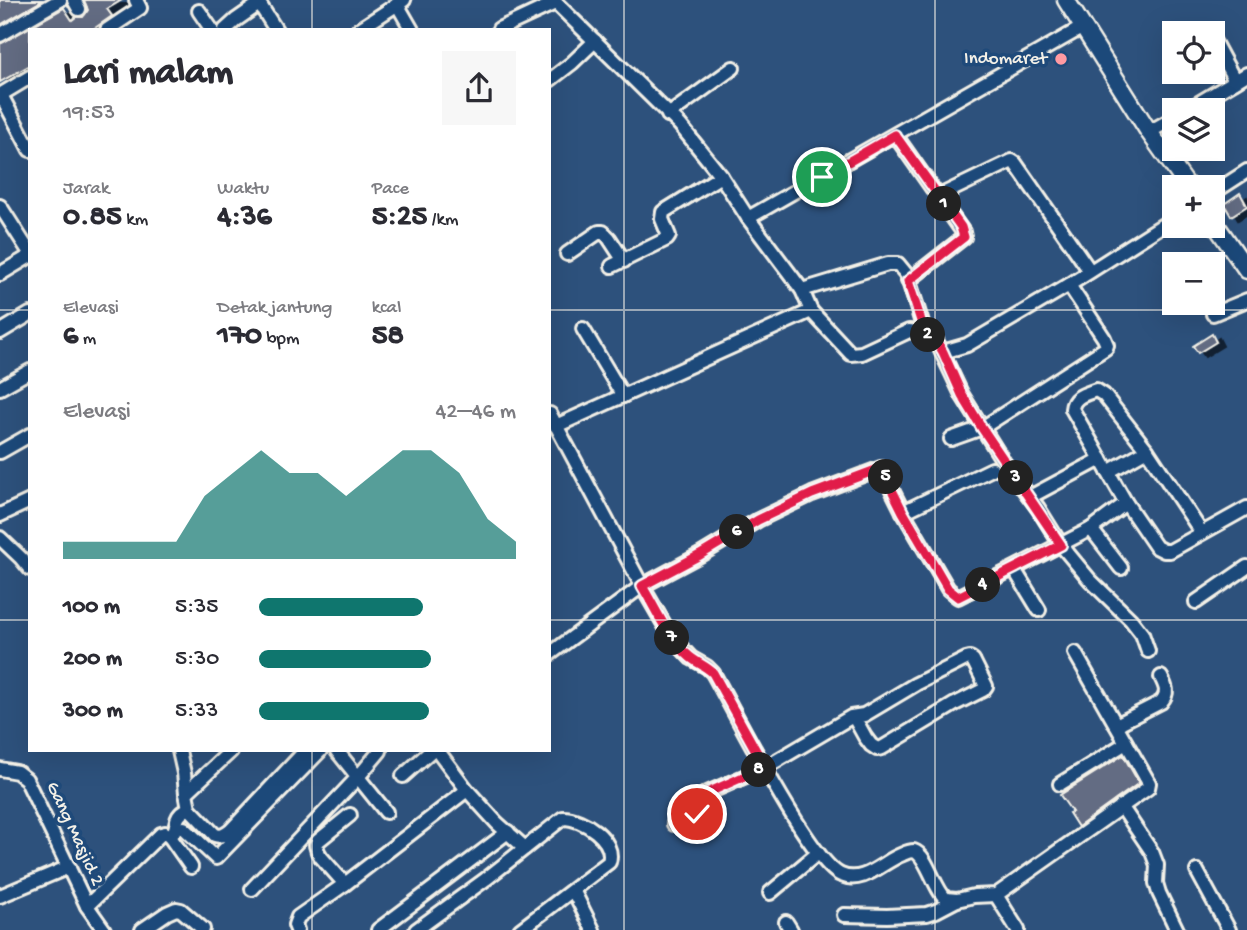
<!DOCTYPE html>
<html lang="id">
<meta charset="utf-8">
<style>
:root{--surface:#fff;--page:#f7f7f7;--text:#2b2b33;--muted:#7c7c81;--accent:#0f766e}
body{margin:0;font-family:"Gochi Hand",sans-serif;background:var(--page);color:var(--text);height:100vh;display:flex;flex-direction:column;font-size:26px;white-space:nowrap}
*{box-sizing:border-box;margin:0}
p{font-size:23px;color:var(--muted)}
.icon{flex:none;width:38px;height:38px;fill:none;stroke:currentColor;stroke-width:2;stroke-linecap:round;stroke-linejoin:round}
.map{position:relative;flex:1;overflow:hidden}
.panel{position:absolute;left:28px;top:28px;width:523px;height:724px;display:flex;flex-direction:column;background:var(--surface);border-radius:0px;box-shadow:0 7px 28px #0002}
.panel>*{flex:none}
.buttons{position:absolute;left:1162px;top:21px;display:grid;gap:14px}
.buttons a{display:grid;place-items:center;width:63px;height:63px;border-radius:0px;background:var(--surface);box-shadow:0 7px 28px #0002;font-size:35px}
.pin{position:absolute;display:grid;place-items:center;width:60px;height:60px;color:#fff;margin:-30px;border:4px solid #fff;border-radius:50%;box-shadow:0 2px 7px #0007}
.km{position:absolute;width:35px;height:35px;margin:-18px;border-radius:50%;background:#222;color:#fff;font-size:19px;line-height:35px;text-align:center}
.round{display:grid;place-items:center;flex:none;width:74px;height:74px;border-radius:0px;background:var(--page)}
.headline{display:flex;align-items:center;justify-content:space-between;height:119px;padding:0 35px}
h1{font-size:38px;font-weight:700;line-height:52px}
.metrics{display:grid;grid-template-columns:repeat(3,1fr);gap:10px;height:119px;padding:7px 35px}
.metrics div{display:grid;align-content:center}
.metrics b{font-size:30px;font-weight:700}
.metrics small{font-size:19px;font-weight:400}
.metrics p{font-size:19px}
.chart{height:196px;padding:14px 35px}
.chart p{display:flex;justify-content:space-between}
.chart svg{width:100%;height:126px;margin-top:7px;fill:var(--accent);opacity:.7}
ul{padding:0 35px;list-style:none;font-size:23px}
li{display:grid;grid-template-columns:112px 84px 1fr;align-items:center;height:52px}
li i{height:18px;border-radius:9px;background:var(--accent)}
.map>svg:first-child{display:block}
.building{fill:#636c83;stroke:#f4f1e8;stroke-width:2;filter:url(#shadow)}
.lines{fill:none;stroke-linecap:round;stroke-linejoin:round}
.minor-casing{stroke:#f4f1e8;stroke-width:18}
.major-casing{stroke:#f4f1e8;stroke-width:21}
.minor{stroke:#1f4a7a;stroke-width:12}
.major{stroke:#1f4a7a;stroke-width:16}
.route-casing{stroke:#fff;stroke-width:14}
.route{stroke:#e11d48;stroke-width:9}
.grid{fill:none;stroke:#f4f1e8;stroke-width:2;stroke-opacity:0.55}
.poi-dot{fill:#ff9aa2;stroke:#1f4a7a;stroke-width:2.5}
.labels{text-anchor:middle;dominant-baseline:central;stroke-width:7;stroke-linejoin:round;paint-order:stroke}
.poi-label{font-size:19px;fill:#f4f1e8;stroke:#1f4a7a;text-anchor:end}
.street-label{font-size:19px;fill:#f4f1e8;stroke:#1f4a7a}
</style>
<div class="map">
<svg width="1247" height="930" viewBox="0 0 1247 930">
<defs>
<filter id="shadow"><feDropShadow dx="7" dy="4" stdDeviation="0" flood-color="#0009"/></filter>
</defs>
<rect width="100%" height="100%" fill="#2d517c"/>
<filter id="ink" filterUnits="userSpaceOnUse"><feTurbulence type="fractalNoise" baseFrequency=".0143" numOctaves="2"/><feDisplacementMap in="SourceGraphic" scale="14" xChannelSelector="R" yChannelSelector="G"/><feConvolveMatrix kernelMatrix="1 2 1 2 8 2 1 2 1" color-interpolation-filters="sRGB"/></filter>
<g filter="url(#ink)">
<g class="building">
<path d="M0 0H43L0 25Z"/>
<path d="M84 0H122L107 9 112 16 92 30H30V65L0 82V44L64 8 72 20 76 17H83L88 10Z"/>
<path d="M1240 193 1247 206 1231 216 1224 204Z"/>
<path d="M1212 334 1216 342 1198 353 1193 346Z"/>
<path d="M1123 755 1139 783 1078 827 1069 813 1072 812 1060 795Z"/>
</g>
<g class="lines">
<defs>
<g id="minor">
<path d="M74 0 79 9"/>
<path d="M257 0 276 30"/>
<path d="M553 0 680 125 721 176 748 218 802 290 811 311 556 426"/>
<path d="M397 4 412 30"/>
<path d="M199 11 212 30"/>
<path d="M499 29 555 3"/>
<path d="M107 30 140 8 136 0"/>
<path d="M225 30 236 20 259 4"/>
<path d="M358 30 404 0"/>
<path d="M0 35 60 0"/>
<path d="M1213 40 1235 81"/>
<path d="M550 80 572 63 595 41"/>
<path d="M0 95 30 77"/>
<path d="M1 95 30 150"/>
<path d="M1187 110 1247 74"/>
<path d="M668 115 733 68"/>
<path d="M1149 132 1174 118"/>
<path d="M895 135 963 232 964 237 908 281"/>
<path d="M1213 193 1247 171"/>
<path d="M939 196 1012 161 1015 163 1090 271"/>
<path d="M0 206 30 253"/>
<path d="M748 218 1083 27"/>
<path d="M567 254 599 232H603L609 238 624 261"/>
<path d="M612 266 667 239 669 236 662 219 663 212 721 176"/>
<path d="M0 274 30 256"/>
<path d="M802 290 888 264H898L907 275 925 333"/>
<path d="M811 311 851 354 862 353 909 331 925 333 936 340 962 395 1005 464 1038 508 1061 545 1090 580 1131 620 1142 634 1148 651"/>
<path d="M1213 314 1247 300"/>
<path d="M583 329 623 396"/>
<path d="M0 332 30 314"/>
<path d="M943 352 967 345 1069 285 1174 218"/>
<path d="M0 388 30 371"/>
<path d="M550 414 642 586 672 638 691 658 707 667 713 673C734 710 810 862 841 875 864 885 883 861 903 854 907 852 910 851 914 851 927 855 934 889 946 899L957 900 974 896 996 895 1148 788 1149 783 1075 653"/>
<path d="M951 439 982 428 1106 348 1107 345 1104 338 1069 285"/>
<path d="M0 452 30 435"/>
<path d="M1108 472 1147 450"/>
<path d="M1030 497 1101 459"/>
<path d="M903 512 992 469"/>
<path d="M0 515 30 501"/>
<path d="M1091 529 1121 568"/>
<path d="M1202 533 1147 450 1104 395 1096 390C1086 394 1073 396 1072 409L1126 503 1156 547 1164 551H1170L1247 508"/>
<path d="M0 538 21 558 30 569"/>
<path d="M1014 569 1039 610"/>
<path d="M1196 602 1247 567"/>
<path d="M550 654 642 586 700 555 758 520 812 494 881 468 903 512 948 589 958 597 1091 529 1126 503"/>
<path d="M1116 725 1161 702C1169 693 1166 687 1161 677"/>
<path d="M179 751 184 773 186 793"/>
<path d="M231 751 186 793 189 808 215 835C221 837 225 835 230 831L305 751"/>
<path d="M337 751 386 812"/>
<path d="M438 751 467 790 497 823 525 848"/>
<path d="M0 769 17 772 26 779 87 906 104 930"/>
<path d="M403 776 431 751"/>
<path d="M1060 784 1126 743"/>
<path d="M1121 806 1152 852 1157 865 1156 883 1159 893 1177 930"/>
<path d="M674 824 695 816C701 811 698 802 705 794L766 767 851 717 864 715 916 684 966 659 970 658 973 660 986 686 983 690 955 704 882 748 877 749 871 745 865 737 854 717"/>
<path d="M184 828 216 858 320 751"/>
<path d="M170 837C182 825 169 819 189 808"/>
<path d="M1197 871 1229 930"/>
<path d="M345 884 321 857 318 852 316 845 318 841 350 815"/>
<path d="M252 889 359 776 380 751"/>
<path d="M573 890 593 930"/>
<path d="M770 893 818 853"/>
<path d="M996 895 1018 930"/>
<path d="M0 896 69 867"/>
<path d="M87 906 161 834 165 833 170 837 191 867"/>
<path d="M844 915 887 916 927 914 936 911 957 900"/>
<path d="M786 922 791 930"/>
<path d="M142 930 167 913 176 909 181 910 203 929"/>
<path d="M297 930 295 925 298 917 345 884 467 790"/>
<path d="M378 930 508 832"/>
<path d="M416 930 486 879 563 818C583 818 616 840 609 862L520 930"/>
</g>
<g id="major">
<path d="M1066 0 1149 132 1188 187"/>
<path d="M1213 221 1247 270"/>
</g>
</defs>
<use href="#minor" class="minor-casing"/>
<use href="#major" class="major-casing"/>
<use href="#minor" class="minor"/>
<use href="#major" class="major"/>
</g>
</g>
<g class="lines" filter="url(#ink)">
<defs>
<path id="route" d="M697 814 699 802 705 794 765 767 713 673C706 666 697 663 690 657 668 639 656 609 642 586L700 555 758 520 812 494 881 468 903 512 948 589 958 597 1061 545 982 428 962 395 943 352 936 340 925 333 908 281 964 237 961 227 895 135 822 177"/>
</defs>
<use href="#route" class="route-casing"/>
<use href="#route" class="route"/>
</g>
<path class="grid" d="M312 0V30M624 0V930M935 0V930M0 310H30M550 310H1247M0 620H30M550 620H1247M312 751V930"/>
<circle class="poi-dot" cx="1061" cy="59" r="7"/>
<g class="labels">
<g class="poi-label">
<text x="1047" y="59">Indomaret</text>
</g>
<g class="street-label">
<text transform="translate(74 834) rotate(65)">Gang Masjid 2</text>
</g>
</g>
</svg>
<div class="buttons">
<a><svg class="icon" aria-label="locate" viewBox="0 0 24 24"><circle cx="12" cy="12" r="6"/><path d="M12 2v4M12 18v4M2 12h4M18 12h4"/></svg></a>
<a><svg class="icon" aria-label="layers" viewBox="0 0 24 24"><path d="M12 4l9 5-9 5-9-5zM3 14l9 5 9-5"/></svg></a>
<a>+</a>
<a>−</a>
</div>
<div class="pin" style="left:822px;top:177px;background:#1e9e55"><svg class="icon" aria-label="arrive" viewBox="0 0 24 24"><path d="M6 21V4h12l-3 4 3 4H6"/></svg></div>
<div class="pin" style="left:697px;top:814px;background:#d93025"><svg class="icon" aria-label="check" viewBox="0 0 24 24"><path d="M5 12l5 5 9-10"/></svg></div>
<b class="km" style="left:944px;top:204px">1</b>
<b class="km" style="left:928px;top:335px">2</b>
<b class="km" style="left:1016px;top:478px">3</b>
<b class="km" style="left:983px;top:585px">4</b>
<b class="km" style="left:886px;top:477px">5</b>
<b class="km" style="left:737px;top:532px">6</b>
<b class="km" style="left:672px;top:638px">7</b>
<b class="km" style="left:759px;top:770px">8</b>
<section class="panel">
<div class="headline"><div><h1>Lari malam</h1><p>19:53</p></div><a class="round"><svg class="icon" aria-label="share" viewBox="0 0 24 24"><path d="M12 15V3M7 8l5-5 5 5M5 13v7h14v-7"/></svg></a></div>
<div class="metrics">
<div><p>Jarak</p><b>0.85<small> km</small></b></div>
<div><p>Waktu</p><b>4:36</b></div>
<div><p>Pace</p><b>5:25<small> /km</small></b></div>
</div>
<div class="metrics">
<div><p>Elevasi</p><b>6<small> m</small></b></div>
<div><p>Detak jantung</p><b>170<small> bpm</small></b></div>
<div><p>kcal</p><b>58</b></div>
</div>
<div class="chart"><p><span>Elevasi</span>42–46 m</p>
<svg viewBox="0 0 160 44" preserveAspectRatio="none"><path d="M0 44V38L10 38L20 38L30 38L40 38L50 22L60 14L70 6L80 14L90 14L100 22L110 14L120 6L130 6L140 14L150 30L160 38V44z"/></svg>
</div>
<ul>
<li><b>100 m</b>5:35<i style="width:64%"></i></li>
<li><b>200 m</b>5:30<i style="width:67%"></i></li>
<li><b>300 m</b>5:33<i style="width:66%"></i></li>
</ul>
</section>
</div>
